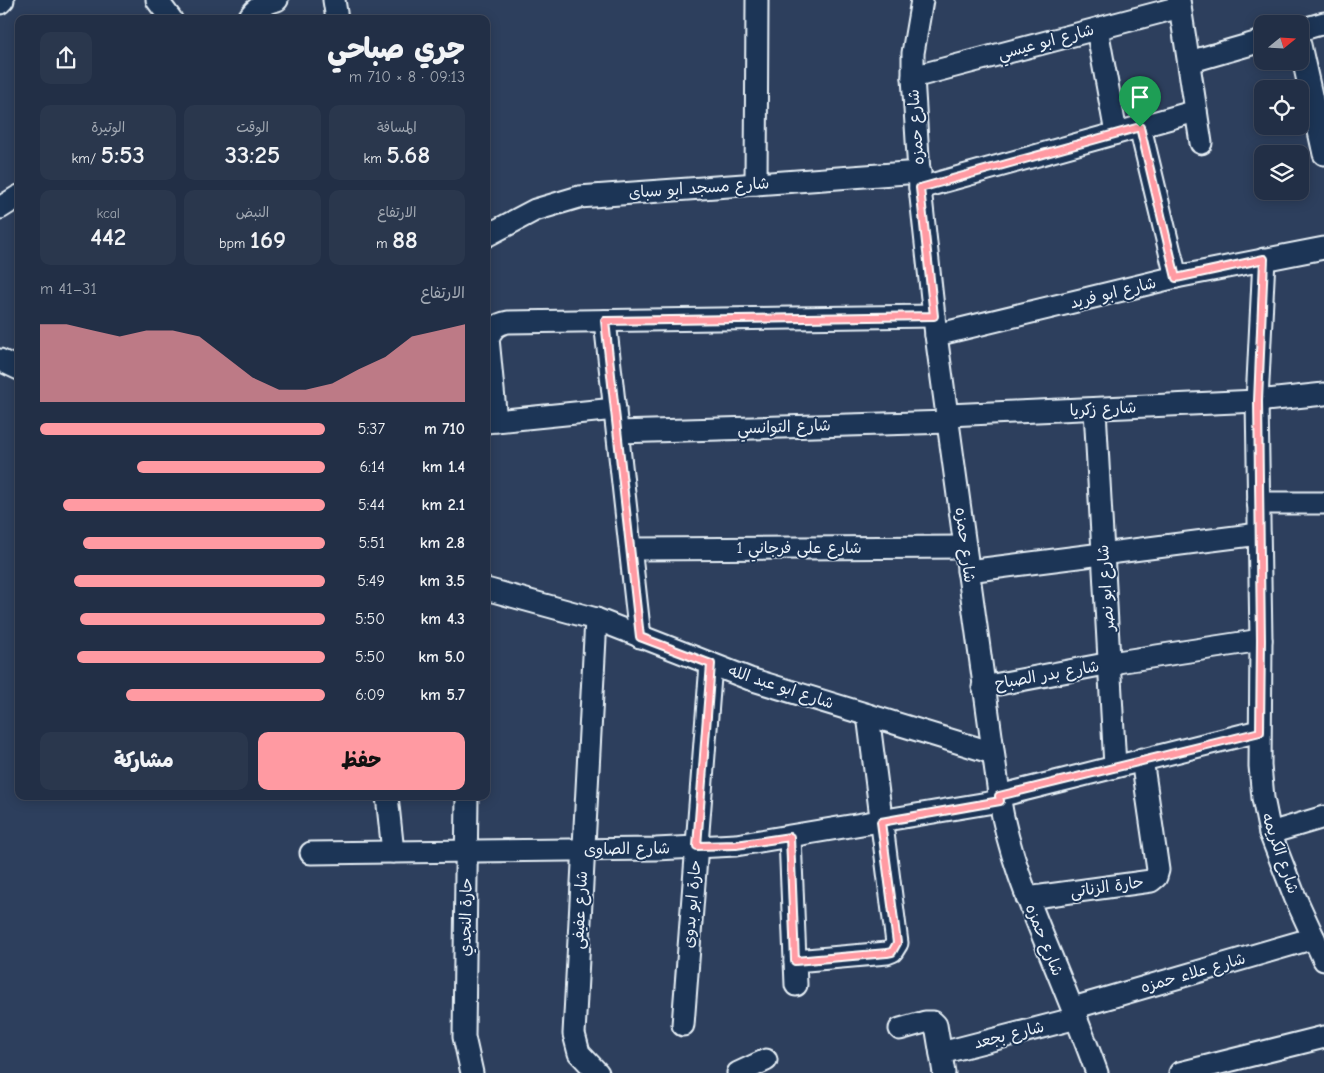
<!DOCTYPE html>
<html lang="ar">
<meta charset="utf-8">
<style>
:root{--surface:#222f46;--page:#2a374d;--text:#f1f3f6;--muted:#a2a9b3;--line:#3f4a5f;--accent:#ff9aa2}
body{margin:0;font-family:"Comic Neue","Playpen Sans Arabic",sans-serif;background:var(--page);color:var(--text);direction:rtl;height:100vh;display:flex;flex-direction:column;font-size:19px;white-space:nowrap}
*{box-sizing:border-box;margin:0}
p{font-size:16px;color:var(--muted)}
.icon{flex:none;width:28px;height:28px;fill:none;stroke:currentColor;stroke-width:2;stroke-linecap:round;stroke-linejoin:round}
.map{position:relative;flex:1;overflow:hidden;direction:ltr}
.side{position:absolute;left:15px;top:15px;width:475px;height:785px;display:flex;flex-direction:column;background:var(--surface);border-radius:10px;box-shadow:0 2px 12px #0003,0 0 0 1px var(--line);direction:rtl}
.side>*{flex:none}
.needle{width:32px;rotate:72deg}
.fabs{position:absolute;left:1254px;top:15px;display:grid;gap:10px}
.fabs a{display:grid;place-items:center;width:55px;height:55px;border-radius:10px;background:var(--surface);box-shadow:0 2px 12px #0003,0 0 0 1px var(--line);font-size:25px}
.pin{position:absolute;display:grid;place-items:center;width:42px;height:42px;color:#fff;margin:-51px -21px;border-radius:50% 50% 50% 0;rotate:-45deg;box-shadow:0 0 5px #0007}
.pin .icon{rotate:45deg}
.round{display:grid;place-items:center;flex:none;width:52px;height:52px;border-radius:10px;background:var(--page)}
.summary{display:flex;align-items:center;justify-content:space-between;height:85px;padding:0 25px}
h1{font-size:28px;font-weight:800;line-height:38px}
.figures{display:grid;grid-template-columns:repeat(3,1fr);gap:8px;height:85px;padding:5px 25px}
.figures div{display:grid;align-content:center;border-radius:10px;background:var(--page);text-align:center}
.figures b{font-size:25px;font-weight:800}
.figures small{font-size:14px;font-weight:400}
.figures p{font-size:14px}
.chart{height:140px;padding:10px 25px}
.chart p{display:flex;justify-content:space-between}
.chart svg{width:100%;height:90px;margin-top:5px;fill:var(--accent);opacity:.7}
.cta{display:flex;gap:10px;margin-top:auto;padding:10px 25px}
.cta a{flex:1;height:58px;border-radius:10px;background:var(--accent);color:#111;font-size:20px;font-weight:800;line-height:58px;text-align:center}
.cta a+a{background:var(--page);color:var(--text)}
ul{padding:0 25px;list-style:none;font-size:16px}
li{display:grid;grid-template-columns:80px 60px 1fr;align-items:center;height:38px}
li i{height:12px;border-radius:6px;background:var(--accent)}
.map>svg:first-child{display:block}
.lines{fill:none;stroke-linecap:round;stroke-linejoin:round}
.street-casing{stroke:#e8f1f8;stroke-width:25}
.street{stroke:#1d3557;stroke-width:21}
.route-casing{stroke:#fff;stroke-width:10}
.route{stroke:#ff9aa2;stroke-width:6}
.labels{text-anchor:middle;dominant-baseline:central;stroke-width:4;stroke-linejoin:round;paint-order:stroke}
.street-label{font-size:16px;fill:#e8f1f8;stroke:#1d3557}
</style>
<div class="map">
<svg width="1324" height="1073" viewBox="0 0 1324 1073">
<rect width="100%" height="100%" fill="#2d3f5d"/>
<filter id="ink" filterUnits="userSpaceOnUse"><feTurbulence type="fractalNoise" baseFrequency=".02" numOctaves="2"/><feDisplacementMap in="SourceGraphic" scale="10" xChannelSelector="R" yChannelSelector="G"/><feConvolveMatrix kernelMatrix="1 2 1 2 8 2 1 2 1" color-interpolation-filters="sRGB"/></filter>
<g filter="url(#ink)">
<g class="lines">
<defs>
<g id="street">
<path d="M157 0 171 19"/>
<path d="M334 0 337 19"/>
<path d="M922 0 913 53V77L920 188 936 335 1000 801C1009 856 1030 905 1051 956 1067 995 1083 1034 1097 1073"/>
<path d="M1179 0 1201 143"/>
<path d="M0 3 3 0"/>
<path d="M248 19C256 7 264 3 277 0"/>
<path d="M1097 29 1116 133"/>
<path d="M1300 30 1324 23"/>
<path d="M1300 45 1324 154"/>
<path d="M1189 62 1262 41"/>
<path d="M913 77 1180 7"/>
<path d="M1140 127 1176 277"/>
<path d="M756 184 757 0"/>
<path d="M920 188 1196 111"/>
<path d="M0 208 19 196"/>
<path d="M486 236 535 210 579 197 920 172"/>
<path d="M1264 259 1257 401 1261 640 1260 766 1263 798 1270 833 1295 897 1324 960"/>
<path d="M605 321 640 637"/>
<path d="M936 335 1176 277 1324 248"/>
<path d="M0 360 19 369"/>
<path d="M1095 410 1115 766"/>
<path d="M948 415 1257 401 1324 394"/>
<path d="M496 421 488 338C493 328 497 324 508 322L934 316"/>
<path d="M486 422 615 409"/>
<path d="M618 432 949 422"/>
<path d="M1258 503H1324"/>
<path d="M632 549 965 547"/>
<path d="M968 571 1259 534"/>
<path d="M486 589 596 619 750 679 993 753"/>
<path d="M596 619 574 1034 579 1053 598 1073"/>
<path d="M983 687 1111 663 1261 640"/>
<path d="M387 796 393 852"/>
<path d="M467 796 464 1037 472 1073"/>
<path d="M999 796 1259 731"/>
<path d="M1270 833 1324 817"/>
<path d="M790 837 796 985"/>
<path d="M311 853 656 849 736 845 1000 801"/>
<path d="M1027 898 1151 881 1156 877 1158 870 1142 759"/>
<path d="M795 961 887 953 892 951 897 943 868 715"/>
<path d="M1073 1008 1314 938"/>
<path d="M683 1025 711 664"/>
<path d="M900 1029 925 1022H933L936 1025 944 1073"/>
<path d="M941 1053 1077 1018"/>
<path d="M738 1073 766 1060"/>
<path d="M1180 1073 1324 1037"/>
</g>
</defs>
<use href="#street" class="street-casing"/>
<use href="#street" class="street"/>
</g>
</g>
<g class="lines" filter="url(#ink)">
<defs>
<path id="route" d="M1140 127 1176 278 1264 259 1258 401 1261 640 1260 732 999 796 1000 801 881 822 897 943 892 952 887 953 795 961 790 837 736 845 697 846 711 664 640 637 605 321 934 316 920 188Z"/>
</defs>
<use href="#route" class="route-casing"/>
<use href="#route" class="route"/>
</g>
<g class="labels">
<g class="street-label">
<text transform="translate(1046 42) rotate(-15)">شارع ابو عيسي</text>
<text transform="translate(916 127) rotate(-94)">شارع حمزه</text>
<text transform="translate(699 188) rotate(-4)">شارع مسجد ابو سباى</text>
<text transform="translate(1113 293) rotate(-14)">شارع ابو فريد</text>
<text transform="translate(1103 409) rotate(-3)">شارع زكريا</text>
<text transform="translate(784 427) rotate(-2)">شارع التوانسي</text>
<text transform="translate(965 545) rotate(83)">شارع حمزه</text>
<text x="799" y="548">شارع على فرجاني 1</text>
<text transform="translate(1106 588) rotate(-94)">شارع ابو نصر</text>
<text transform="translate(1047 675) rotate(-10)">شارع بدر الصباح</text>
<text transform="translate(781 687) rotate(18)">شارع ابو عبد الله</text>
<text transform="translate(627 849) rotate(-1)">شارع الصاوى</text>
<text transform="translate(1280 853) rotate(71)">شارع الكريمه</text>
<text transform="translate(1107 887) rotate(-8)">حارة الزناتى</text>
<text transform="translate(692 904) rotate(-85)">حارة ابو بدوى</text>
<text transform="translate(580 910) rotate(-87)">شارع عفيفى</text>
<text transform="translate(466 917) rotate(-89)">حارة النجدي</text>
<text transform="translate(1044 940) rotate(68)">شارع حمزه</text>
<text transform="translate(1193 973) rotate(-16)">شارع علاء حمزه</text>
<text transform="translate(1009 1035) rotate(-14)">شارع بجعد</text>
</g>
</g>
</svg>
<div class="fabs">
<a><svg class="needle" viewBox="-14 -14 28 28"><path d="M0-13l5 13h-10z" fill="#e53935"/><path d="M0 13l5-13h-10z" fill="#a2a9b3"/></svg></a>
<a><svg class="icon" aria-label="locate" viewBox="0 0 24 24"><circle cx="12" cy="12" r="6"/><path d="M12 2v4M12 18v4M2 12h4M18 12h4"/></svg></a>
<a><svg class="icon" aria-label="layers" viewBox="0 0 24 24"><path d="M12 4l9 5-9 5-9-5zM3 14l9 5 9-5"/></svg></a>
</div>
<div class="pin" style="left:1140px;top:127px;background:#1e9e55"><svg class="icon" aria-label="arrive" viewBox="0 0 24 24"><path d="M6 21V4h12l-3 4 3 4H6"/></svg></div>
<section class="side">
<div class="summary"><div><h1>جري صباحي</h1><p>09:13 · 8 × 710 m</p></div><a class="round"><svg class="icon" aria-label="share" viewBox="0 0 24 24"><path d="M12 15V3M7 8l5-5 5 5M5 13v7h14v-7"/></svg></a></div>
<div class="figures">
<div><p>المسافة</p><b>5.68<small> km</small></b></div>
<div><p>الوقت</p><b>33:25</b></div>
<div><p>الوتيرة</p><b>5:53<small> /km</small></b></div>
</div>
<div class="figures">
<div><p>الارتفاع</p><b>88<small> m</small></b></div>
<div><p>النبض</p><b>169<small> bpm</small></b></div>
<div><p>kcal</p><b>442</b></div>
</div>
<div class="chart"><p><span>الارتفاع</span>31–41 m</p>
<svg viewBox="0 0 160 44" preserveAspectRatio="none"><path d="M0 44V6L10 6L20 9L30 12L40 9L50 9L60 12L70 22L80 32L90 38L100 38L110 35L120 28L130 22L140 12L150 9L160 6V44z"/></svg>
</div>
<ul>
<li><b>710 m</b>5:37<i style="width:100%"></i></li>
<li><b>1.4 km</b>6:14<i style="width:66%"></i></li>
<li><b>2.1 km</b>5:44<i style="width:92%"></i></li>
<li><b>2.8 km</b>5:51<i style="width:85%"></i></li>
<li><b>3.5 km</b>5:49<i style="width:88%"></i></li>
<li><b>4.3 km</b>5:50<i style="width:86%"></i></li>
<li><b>5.0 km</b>5:50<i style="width:87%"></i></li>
<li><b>5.7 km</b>6:09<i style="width:70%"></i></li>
</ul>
<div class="cta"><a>حفظ</a><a>مشاركة</a></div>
</section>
</div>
